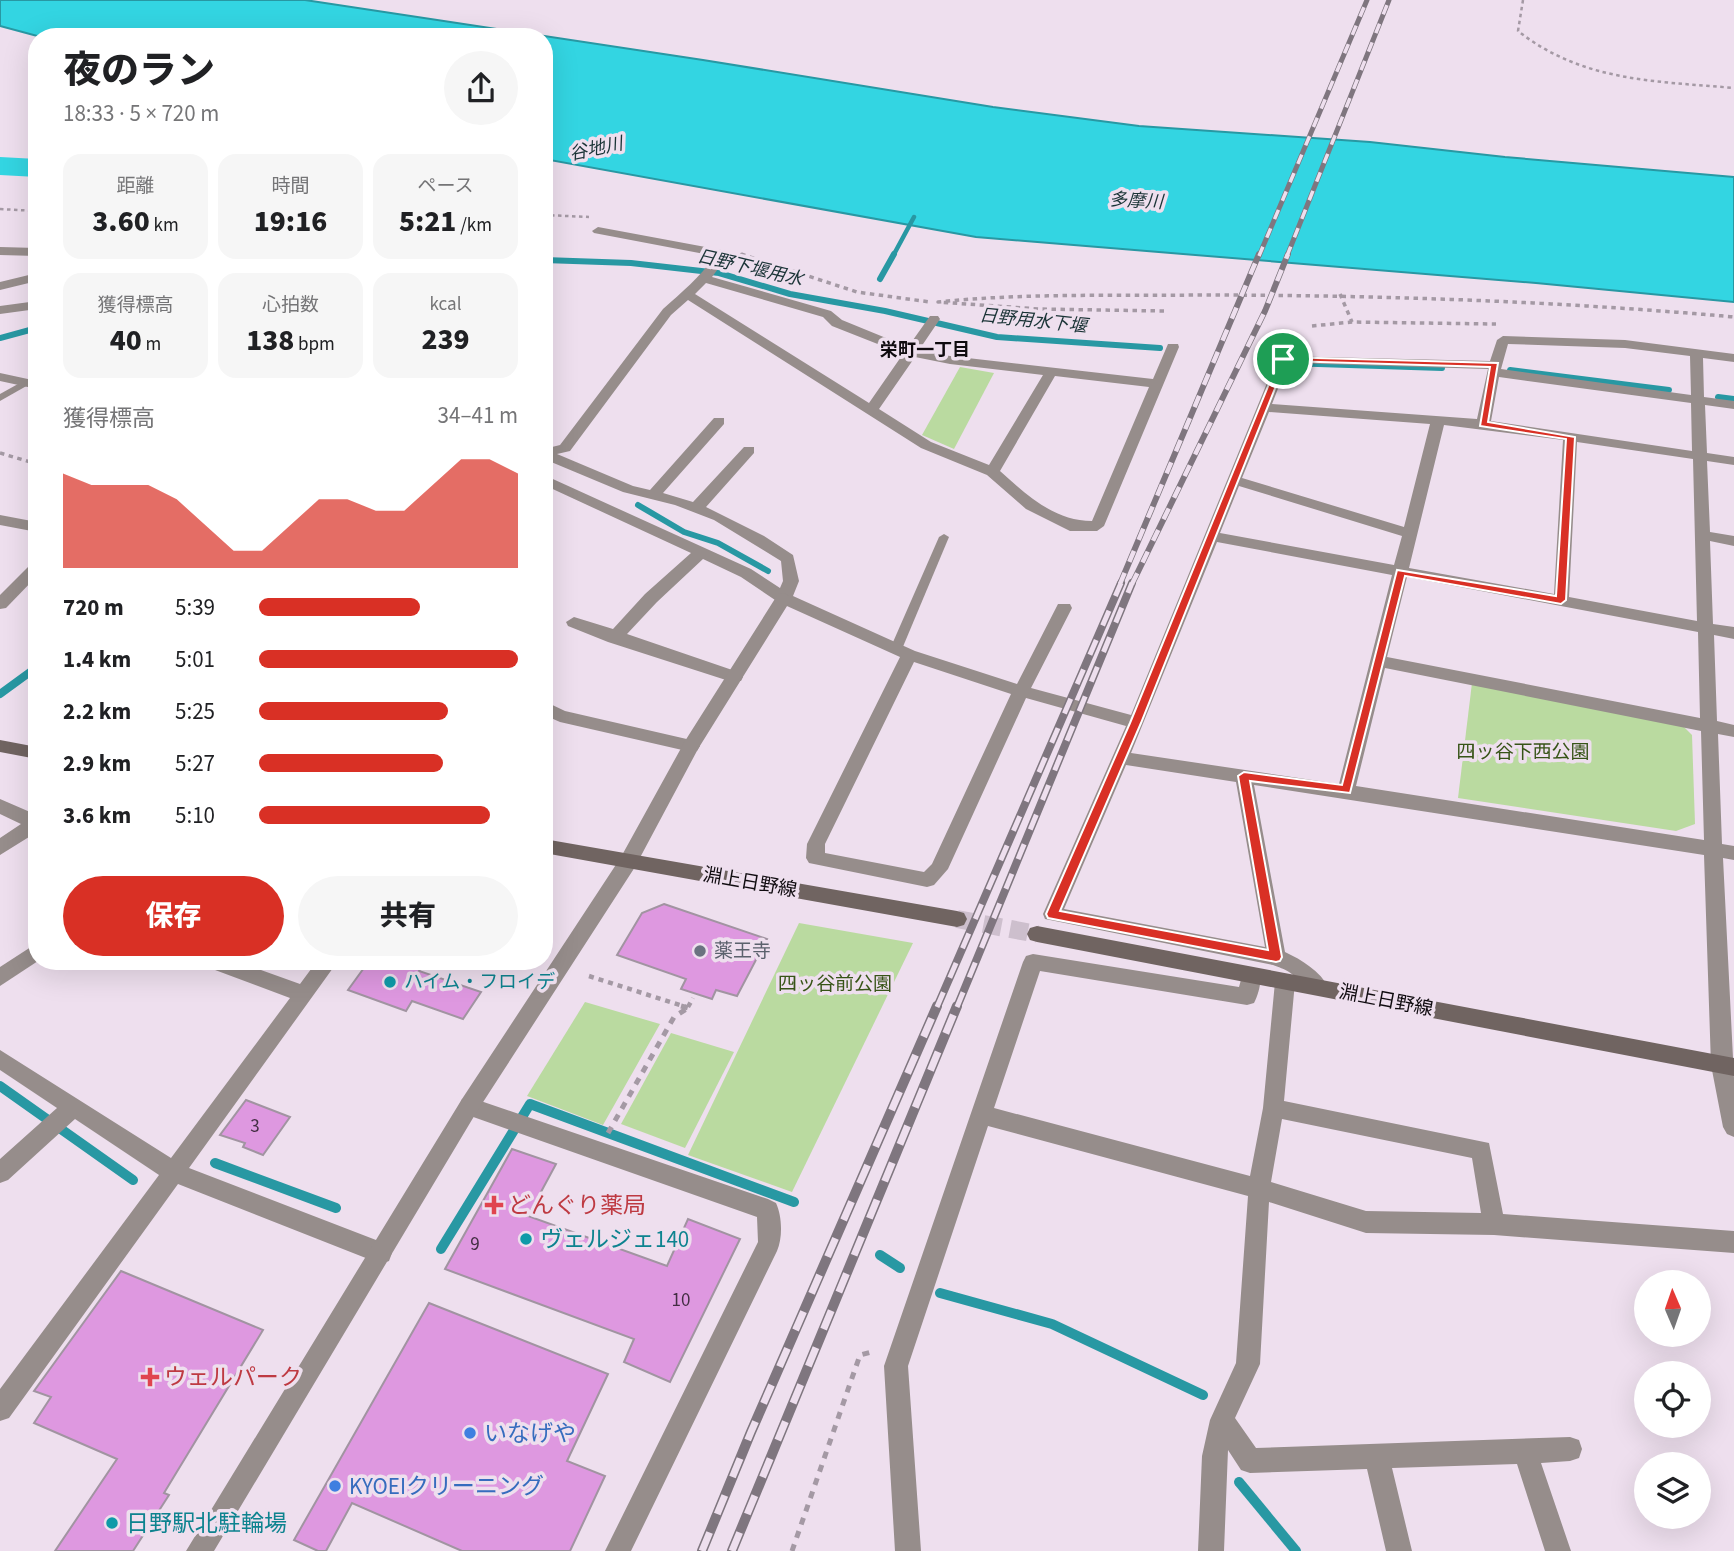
<!DOCTYPE html>
<html lang="ja">
<meta charset="utf-8">
<style>
:root{--surface:#fff;--page:#f6f6f6;--text:#202124;--muted:#757577;--accent:#d93025}
body{margin:0;font-family:"Source Sans 3","Noto Sans JP",sans-serif;background:var(--page);color:var(--text);height:100vh;display:flex;flex-direction:column;font-size:26px;white-space:nowrap}
*{box-sizing:border-box;margin:0}
p{font-size:23px;color:var(--muted)}
.icon{flex:none;width:38px;height:38px;fill:none;stroke:currentColor;stroke-width:2;stroke-linecap:round;stroke-linejoin:round}
.map{position:relative;flex:1;overflow:hidden}
.drawer{position:absolute;left:28px;top:28px;width:525px;height:942px;display:flex;flex-direction:column;background:var(--surface);border-radius:28px;box-shadow:0 7px 28px #0002}
.drawer>*{flex:none}
.needle{width:46px;rotate:358deg}
.tools{position:absolute;left:1634px;top:1270px;display:grid;gap:14px}
.tools a{display:grid;place-items:center;width:77px;height:77px;border-radius:50%;background:var(--surface);box-shadow:0 7px 28px #0002;font-size:35px}
.pin{position:absolute;display:grid;place-items:center;width:60px;height:60px;color:#fff;margin:-30px;border:4px solid #fff;border-radius:50%;box-shadow:0 2px 7px #0007}
.round{display:grid;place-items:center;flex:none;width:74px;height:74px;border-radius:37px;background:var(--page)}
.summary{display:flex;align-items:center;justify-content:space-between;height:119px;padding:0 35px}
h1{font-size:38px;font-weight:800;line-height:52px}
.stats{display:grid;grid-template-columns:repeat(3,1fr);gap:10px;height:119px;padding:7px 35px}
.stats div{display:grid;align-content:center;border-radius:18px;background:var(--page);text-align:center}
.stats b{font-size:30px;font-weight:800}
.stats small{font-size:19px;font-weight:400}
.stats p{font-size:19px}
.chart{height:196px;padding:14px 35px}
.chart p{display:flex;justify-content:space-between}
.chart svg{width:100%;height:126px;margin-top:7px;fill:var(--accent);opacity:.7}
.cta{display:flex;gap:14px;margin-top:auto;padding:14px 35px}
.cta a{flex:1;height:80px;border-radius:42px;background:var(--accent);color:#fff;font-size:28px;font-weight:800;line-height:80px;text-align:center}
.cta a+a{background:var(--page);color:var(--text)}
ul{padding:0 35px;list-style:none;font-size:23px}
li{display:grid;grid-template-columns:112px 84px 1fr;align-items:center;height:52px}
li i{height:18px;border-radius:9px;background:var(--accent)}
.map>svg:first-child{display:block}
.green{fill:#badaa0}
.water{fill:#33d5e2;stroke:#2898a3;stroke-width:2}
.lines{fill:none;stroke-linecap:round;stroke-linejoin:round}
.stream-far3{stroke:#2898a3;stroke-width:4.5}
.stream-far2{stroke:#2898a3;stroke-width:6}
.stream-far1{stroke:#2898a3;stroke-width:8}
.stream{stroke:#2898a3;stroke-width:10}
.river{fill:#33d5e2;fill-rule:evenodd}
.building{fill:#de98e0;stroke:#a194a1;stroke-width:2}
.secondary-tunnel{stroke:#cdbfcd;stroke-width:18;stroke-dasharray:18 9;stroke-linecap:butt}
.path-far3{stroke:#a499a4;stroke-width:2.5;stroke-dasharray:3.5 3.5;stroke-linecap:butt}
.path-far2{stroke:#a499a4;stroke-width:3.5;stroke-dasharray:4.5 4.5;stroke-linecap:butt}
.path-far1{stroke:#a499a4;stroke-width:4.5;stroke-dasharray:5 5;stroke-linecap:butt}
.path{stroke:#a499a4;stroke-width:5;stroke-dasharray:7 7;stroke-linecap:butt}
.service{fill:#968d8b;fill-rule:evenodd}
.minor{fill:#968d8b;fill-rule:evenodd}
.tertiary{fill:#968d8b;fill-rule:evenodd}
.secondary{fill:#706461;fill-rule:evenodd}
.rail-far3-casing{stroke:#7f767f;stroke-width:5}
.rail-far2-casing{stroke:#7f767f;stroke-width:6}
.rail-far1-casing{stroke:#7f767f;stroke-width:8}
.rail-casing{stroke:#7f767f;stroke-width:10}
.rail-far3{stroke:#eedfee;stroke-width:3.5;stroke-dasharray:10;stroke-linecap:butt}
.rail-far2{stroke:#eedfee;stroke-width:4.5;stroke-dasharray:12;stroke-linecap:butt}
.rail-far1{stroke:#eedfee;stroke-width:5;stroke-dasharray:16;stroke-linecap:butt}
.rail{stroke:#eedfee;stroke-width:7;stroke-dasharray:20;stroke-linecap:butt}
.route{fill:#d93025;stroke:#fff;stroke-width:2;fill-rule:evenodd}
.worship-dot{fill:#6b7280;stroke:#eedfee;stroke-width:2.5}
.culture-dot{fill:#0f9aa8;stroke:#eedfee;stroke-width:2.5}
.health-dot{fill:#e0444e;stroke:#eedfee;stroke-width:2.5}
.shop-dot{fill:#3f7fe0;stroke:#eedfee;stroke-width:2.5}
.labels{text-anchor:middle;dominant-baseline:central;stroke-width:7;stroke-linejoin:round;paint-order:stroke}
.far-water-label{font-size:18px;font-style:italic;fill:#1a3336;stroke:#eedfee}
.far-neighbourhood-label{font-size:18px;font-weight:bold;fill:#0f0b0f;stroke:#eedfee}
.park-label{font-size:19px;fill:#375417;stroke:#eedfee}
.street-label{font-size:19px;fill:#0f0b0f;stroke:#eedfee}
.worship-label{font-size:19px;fill:#5b616d;stroke:#eedfee;text-anchor:start}
.culture-label{font-size:19px;fill:#0d838f;stroke:#eedfee;text-anchor:start}
.near-number-label{font-size:19px;fill:#432e43}
.near-health-label{font-size:23px;fill:#be3a42;stroke:#eedfee;text-anchor:start}
.near-culture-label{font-size:23px;fill:#0d838f;stroke:#eedfee;text-anchor:start}
.near-shop-label{font-size:23px;fill:#366cbe;stroke:#eedfee;text-anchor:start}
</style>
<div class="map">
<svg width="1734" height="1551" viewBox="0 0 1734 1551">
<rect width="100%" height="100%" fill="#eedfee"/>
<g class="green">
<path d="M960 367 994 373 954 449 922 435Z"/>
<path d="M1472 683 1681 724 1692 735 1695 824 1676 831 1458 798Z"/>
<path d="M799 923 913 943 792 1192 688 1155Z"/>
<path d="M585 1002 660 1024 603 1125 527 1096Z"/>
<path d="M671 1033 734 1052 685 1148 621 1124Z"/>
</g>
<path class="water" d="M0 0H305L703 60 993 107 1139 126 1370 142 1505 157 1734 177V302L1536 283 976 237 544 159V37H41L0 26Z"/>
<g class="lines">
<path class="stream-far3" d="M893 256 914 217"/>
<g class="stream-far2">
<path d="M544 260 631 263 719 273 790 294 885 311 997 337 1160 348"/>
<path d="M880 279 894 254"/>
<path d="M0 338 37 328"/>
<path d="M1257 360 1268 361"/>
<path d="M1287 363 1442 368"/>
<path d="M1510 370 1669 390"/>
<path d="M1718 397 1734 399"/>
<path d="M638 505 684 532 718 543 768 571"/>
</g>
<path class="stream-far1" d="M0 694 37 667"/>
<g class="stream">
<path d="M0 1086 133 1180"/>
<path d="M215 1163 336 1208"/>
<path d="M441 1249 530 1104 794 1202"/>
<path d="M880 1255 900 1268"/>
<path d="M940 1293 1052 1324 1203 1395"/>
<path d="M1239 1482 1296 1551"/>
</g>
<path class="river" d="M0 157 37 159V177L0 175Z"/>
</g>
<g class="building">
<path d="M664 904 767 939 737 996 716 990 712 999 681 989 686 979 617 955 642 913Z"/>
<path d="M369 961H425L419 971 481 992 463 1019 412 1001 406 1011 348 990Z"/>
<path d="M246 1100 290 1117 263 1155 243 1147 245 1143 220 1135Z"/>
<path d="M512 1149 556 1164 528 1216 667 1266 688 1219 740 1239 670 1382 624 1362 634 1339 445 1269Z"/>
<path d="M121 1271 263 1330 164 1493 169 1495 133 1551H55L117 1459 34 1423 51 1397 34 1391Z"/>
<path d="M429 1303 608 1374 567 1461 605 1476 570 1551H462L352 1503 326 1551H318L294 1540Z"/>
</g>
<g class="lines">
<path class="secondary-tunnel" d="M957 919 1037 934"/>
<g class="path-far3">
<path d="M1523 0 1518 31C1583 82 1655 81 1734 88"/>
<path d="M0 209 37 211"/>
<path d="M544 215 589 217"/>
<path d="M740 254 746 256"/>
</g>
<g class="path-far2">
<path d="M741 254 857 292 930 302"/>
<path d="M1340 294 1352 322"/>
<path d="M1164 311 1039 309 938 302C1024 293 1112 296 1198 295 1377 295 1556 301 1734 317"/>
<path d="M1312 326 1352 322 1496 324"/>
<path d="M0 453 37 464"/>
</g>
<g class="path-far1">
<path d="M589 976 686 1007"/>
<path d="M688 1007 693 998"/>
</g>
<g class="path">
<path d="M681 1006 688 1008 689 1006"/>
<path d="M608 1133 674 1017 688 1008"/>
<path d="M792 1551 860 1355 875 1351"/>
</g>
<g class="service">
<path d="M27 379 32 382 30 384 0 401V394Z"/>
<path d="M944 534 949 537 902 649 896 653 892 652 890 649 939 537Z"/>
</g>
<g class="minor">
<path d="M598 227 727 251 729 254 712 277 831 311 842 320 908 347 930 316H938L940 319 919 350 950 356 1153 379 1168 344H1178L1179 347 1104 526 1097 531H1070L1026 509 987 475 921 448 688 300 671 315 570 451 557 454 633 486 650 490 714 418H724V424L663 493 693 502 744 447H754V453L706 507 764 536 793 555 799 581 793 596 915 651 1017 684 1058 604H1070L1072 608 1031 688 1131 715 1278 356 1490 361 1497 340 1503 336 1625 340 1734 354V362L1703 358 1704 397 1734 401V409L1705 405 1707 453 1734 457V465L1707 461 1710 532 1734 536V546L1710 541 1713 624 1734 627V639L1714 635 1717 721 1734 725V737L1718 734 1722 844 1734 846V860L1723 858 1734 1078V1137L1727 1134 1723 1127 1711 1065 1704 855 1254 785 1285 952C1302 960 1320 971 1329 988L1326 994C1309 1000 1302 980 1289 972 1285 969 1278 967 1273 965L1045 919 1043 914 1126 726 1026 698 948 869 934 885 927 887 809 863 806 858 807 844 900 657 778 602 741 577 703 559 657 602 627 634 741 673 743 677 741 681H729L608 642 568 626 566 622 574 617 613 629 645 594 691 553 544 485V475L751 569 780 588 783 581 781 561 714 520 675 505 623 492 544 459V449L560 445 663 309C682 292 699 278 715 256L594 233 592 231ZM706 283 823 317 832 326 903 354 869 403 695 294ZM1508 344 1625 348 1690 356 1691 395 1501 369ZM915 357 950 364 1043 375 989 465 931 442 879 409ZM1288 363 1488 369 1477 419 1272 404ZM1055 376 1149 387 1092 521C1054 521 1027 495 1000 471ZM1499 377 1691 403 1692 451 1491 421ZM1269 412 1430 424 1404 527 1242 478ZM1444 425 1563 440 1554 594 1409 568ZM1577 442 1693 459 1697 621 1569 597ZM1239 486 1402 536 1394 565 1220 533ZM1217 542 1392 575 1339 784 1131 753ZM1407 577 1698 632 1700 718 1387 657ZM914 662 1011 694 932 864 924 872 825 853V844ZM1385 668 1701 731 1704 840 1356 786ZM1126 765 1236 782 1265 947 1064 909Z"/>
<path d="M0 247 37 248V256L0 255Z"/>
<path d="M37 273V281L0 290V282Z"/>
<path d="M37 301V309L0 314V306Z"/>
<path d="M0 373 37 381V389L0 381Z"/>
<path d="M0 515 37 522V532L0 525Z"/>
<path d="M37 562V576L6 608 0 609V595L32 563Z"/>
<path d="M544 701 565 711 691 740 697 741 700 746 697 751 691 752 560 722 544 715Z"/>
<path d="M0 799 37 815V832L0 855V838L21 824 0 814Z"/>
<path d="M37 943 38 961 0 986V967Z"/>
<path d="M1033 954 1239 987 1244 969 1251 967 1258 969C1263 979 1259 993 1254 1003L1247 1005 1040 971 994 1108 1250 1176 1263 1108 1275 982 1278 976 1285 974 1292 976 1295 982 1284 1101 1489 1143 1503 1214 1734 1231V1253L1494 1235 1366 1233 1269 1202 1260 1364 1235 1418 1256 1448 1570 1437 1579 1440 1582 1449 1579 1458 1570 1461 1541 1463 1571 1551H1545L1517 1464 1392 1468 1412 1551H1386L1367 1469 1250 1473 1241 1470 1228 1450 1224 1551H1198L1202 1456 1210 1420 1236 1363 1248 1196 988 1126 908 1366 921 1551H895L884 1366 1023 962 1026 956ZM1282 1119 1472 1158 1481 1213 1366 1211 1271 1182Z"/>
<path d="M204 961H236L300 984 317 961H338L189 1168 389 1245 392 1253 389 1261 381 1264 178 1184 9 1418 0 1421V1389L159 1175 75 1119 8 1180 0 1183V1159L57 1108 0 1070V1050L171 1158 290 998 207 967Z"/>
<path d="M469 1097 768 1199 776 1203C782 1216 783 1237 777 1251L631 1551H605L758 1242 757 1217 462 1113 459 1106 462 1099Z"/>
</g>
<path class="tertiary" d="M784 593 792 598 698 749 635 867 476 1113 214 1551H186L462 1099 621 857 685 741 778 594Z"/>
<g class="secondary">
<path d="M0 740 37 747V759L0 752Z"/>
<path d="M544 839 957 911 964 913 967 919 964 925 957 927 544 853Z"/>
<path d="M1037 926 1734 1058V1076L1037 942 1030 940 1027 934 1030 928Z"/>
</g>
<defs>
<g id="rail-far3">
<path d="M1259 256 1367 0"/>
<path d="M1287 256 1389 0"/>
</g>
<g id="rail-far2">
<path d="M1120 584 1259 254"/>
<path d="M1132 584 1265 311 1288 254"/>
</g>
<g id="rail-far1">
<path d="M937 1007 1121 583"/>
<path d="M957 1007 1132 583"/>
</g>
<g id="rail">
<path d="M702 1551 751 1432 937 1006"/>
<path d="M732 1551 957 1006"/>
</g>
</defs>
<use href="#rail-far3" class="rail-far3-casing"/>
<use href="#rail-far2" class="rail-far2-casing"/>
<use href="#rail-far1" class="rail-far1-casing"/>
<use href="#rail" class="rail-casing"/>
<use href="#rail-far3" class="rail-far3"/>
<use href="#rail-far2" class="rail-far2"/>
<use href="#rail-far1" class="rail-far1"/>
<use href="#rail" class="rail"/>
</g>
<path class="route" d="M1280 357 1498 363 1488 422 1575 437 1566 600 1561 604 1405 576 1350 793 1250 781 1282 957 1280 961 1276 962 1048 918 1046 914 1130 723ZM1286 361 1490 367 1480 426 1566 439 1556 596 1397 570 1342 785 1244 772 1238 776 1268 950 1060 911 1141 723Z"/>
<circle class="worship-dot" cx="700" cy="951" r="7"/>
<g class="culture-dot">
<circle cx="390" cy="982" r="7"/>
<circle cx="526" cy="1239" r="7"/>
<circle cx="112" cy="1523" r="7"/>
</g>
<g class="health-dot">
<path d="M490.5 1194.5h7v7h7v7h-7v7h-7v-7h-7v-7h7z"/>
<path d="M146.5 1366.5h7v7h7v7h-7v7h-7v-7h-7v-7h7z"/>
</g>
<g class="shop-dot">
<circle cx="470" cy="1433" r="7"/>
<circle cx="335" cy="1486" r="7"/>
</g>
<g class="labels">
<g class="far-water-label">
<text transform="translate(596 149) rotate(-12)">谷地川</text>
<text transform="translate(1136 201) rotate(3)">多摩川</text>
<text transform="translate(750 268) rotate(13)">日野下堰用水</text>
<text transform="translate(1033 321) rotate(6)">日野用水下堰</text>
</g>
<g class="far-neighbourhood-label">
<text x="925" y="350">栄町一丁目</text>
</g>
<g class="park-label">
<text x="1523" y="752">四ッ谷下西公園</text>
<text x="835" y="984">四ッ谷前公園</text>
</g>
<g class="street-label">
<text transform="translate(750 883) rotate(10)">淵上日野線</text>
<text transform="translate(1386 1001) rotate(11)">淵上日野線</text>
</g>
<g class="worship-label">
<text x="714" y="951">薬王寺</text>
</g>
<g class="culture-label">
<text x="404" y="982">ハイム・フロイデ</text>
</g>
<g class="near-number-label">
<text x="255" y="1126">3</text>
<text x="475" y="1244">9</text>
<text x="681" y="1300">10</text>
</g>
<g class="near-health-label">
<text x="508" y="1205">どんぐり薬局</text>
<text x="164" y="1377">ウェルパーク</text>
</g>
<g class="near-culture-label">
<text x="540" y="1239">ヴェルジェ140</text>
<text x="126" y="1523">日野駅北駐輪場</text>
</g>
<g class="near-shop-label">
<text x="484" y="1433">いなげや</text>
<text x="349" y="1486">KYOEIクリーニング</text>
</g>
</g>
</svg>
<div class="tools">
<a><svg class="needle" viewBox="-14 -14 28 28"><path d="M0-13l5 13h-10z" fill="#e53935"/><path d="M0 13l5-13h-10z" fill="#757577"/></svg></a>
<a><svg class="icon" aria-label="locate" viewBox="0 0 24 24"><circle cx="12" cy="12" r="6"/><path d="M12 2v4M12 18v4M2 12h4M18 12h4"/></svg></a>
<a><svg class="icon" aria-label="layers" viewBox="0 0 24 24"><path d="M12 4l9 5-9 5-9-5zM3 14l9 5 9-5"/></svg></a>
</div>
<div class="pin" style="left:1283px;top:359px;background:#1e9e55"><svg class="icon" aria-label="arrive" viewBox="0 0 24 24"><path d="M6 21V4h12l-3 4 3 4H6"/></svg></div>
<section class="drawer">
<div class="summary"><div><h1>夜のラン</h1><p>18:33 · 5 × 720 m</p></div><a class="round"><svg class="icon" aria-label="share" viewBox="0 0 24 24"><path d="M12 15V3M7 8l5-5 5 5M5 13v7h14v-7"/></svg></a></div>
<div class="stats">
<div><p>距離</p><b>3.60<small> km</small></b></div>
<div><p>時間</p><b>19:16</b></div>
<div><p>ペース</p><b>5:21<small> /km</small></b></div>
</div>
<div class="stats">
<div><p>獲得標高</p><b>40<small> m</small></b></div>
<div><p>心拍数</p><b>138<small> bpm</small></b></div>
<div><p>kcal</p><b>239</b></div>
</div>
<div class="chart"><p><span>獲得標高</span>34–41 m</p>
<svg viewBox="0 0 160 44" preserveAspectRatio="none"><path d="M0 44V11L10 15L20 15L30 15L40 20L50 29L60 38L70 38L80 29L90 20L100 20L110 24L120 24L130 15L140 6L150 6L160 11V44z"/></svg>
</div>
<ul>
<li><b>720 m</b>5:39<i style="width:62%"></i></li>
<li><b>1.4 km</b>5:01<i style="width:100%"></i></li>
<li><b>2.2 km</b>5:25<i style="width:73%"></i></li>
<li><b>2.9 km</b>5:27<i style="width:71%"></i></li>
<li><b>3.6 km</b>5:10<i style="width:89%"></i></li>
</ul>
<div class="cta"><a>保存</a><a>共有</a></div>
</section>
</div>
